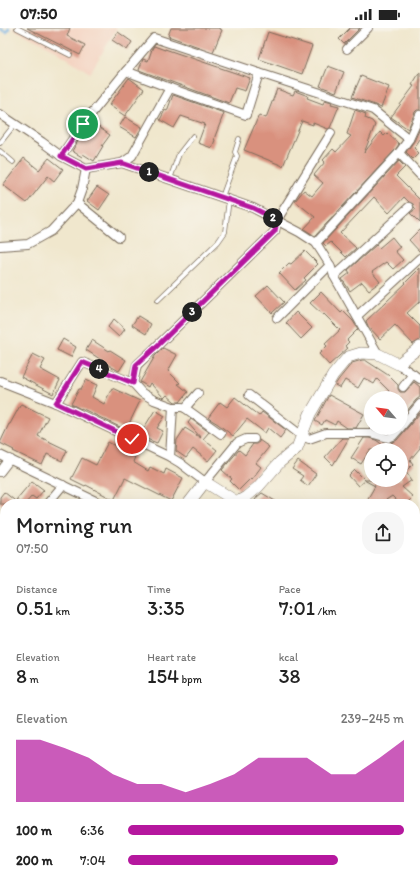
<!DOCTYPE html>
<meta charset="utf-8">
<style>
:root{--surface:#fff;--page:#f6f6f6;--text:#222;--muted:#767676;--accent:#b5179e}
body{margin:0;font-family:Itim,sans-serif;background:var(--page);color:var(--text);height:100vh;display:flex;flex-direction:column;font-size:15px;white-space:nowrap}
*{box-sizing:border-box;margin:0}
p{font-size:13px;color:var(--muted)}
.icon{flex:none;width:22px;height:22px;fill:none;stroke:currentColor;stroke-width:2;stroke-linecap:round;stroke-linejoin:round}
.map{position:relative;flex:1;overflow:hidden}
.details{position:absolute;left:0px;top:471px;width:420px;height:384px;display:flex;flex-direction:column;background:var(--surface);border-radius:16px 16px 0 0;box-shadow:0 4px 16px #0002}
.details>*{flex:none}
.needle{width:26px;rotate:298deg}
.fabs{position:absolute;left:364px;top:363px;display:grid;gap:8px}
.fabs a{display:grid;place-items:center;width:44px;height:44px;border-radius:50%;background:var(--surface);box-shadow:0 4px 16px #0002;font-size:20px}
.pin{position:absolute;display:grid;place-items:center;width:34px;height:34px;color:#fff;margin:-17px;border:2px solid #fff;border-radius:50%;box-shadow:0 1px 4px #0007}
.km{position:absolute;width:20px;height:20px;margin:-10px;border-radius:50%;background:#222;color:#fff;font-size:11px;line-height:20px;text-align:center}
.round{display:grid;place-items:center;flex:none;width:42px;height:42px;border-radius:16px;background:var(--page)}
.headline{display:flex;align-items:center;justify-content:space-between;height:68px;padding:0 16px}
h1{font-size:22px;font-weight:600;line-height:30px}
.stats{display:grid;grid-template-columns:repeat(3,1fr);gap:6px;height:68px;padding:4px 16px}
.stats div{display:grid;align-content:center}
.stats b{font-size:20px;font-weight:600}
.stats small{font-size:11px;font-weight:400}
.stats p{font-size:11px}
.chart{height:112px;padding:8px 16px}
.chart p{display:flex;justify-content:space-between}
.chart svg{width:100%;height:72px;margin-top:4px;fill:var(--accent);opacity:.7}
ul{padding:0 16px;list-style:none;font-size:13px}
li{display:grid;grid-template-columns:64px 48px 1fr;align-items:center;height:30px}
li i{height:10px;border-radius:5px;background:var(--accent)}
.status{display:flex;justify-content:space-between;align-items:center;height:28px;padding:0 20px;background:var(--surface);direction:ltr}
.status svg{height:11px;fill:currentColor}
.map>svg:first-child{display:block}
.built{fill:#f4d3c1}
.industrial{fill:#d0c0bc}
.green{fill:#96c675;stroke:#68784a}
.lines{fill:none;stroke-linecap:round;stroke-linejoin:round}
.stream{stroke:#71b2e6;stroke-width:2.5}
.building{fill:#d9917e}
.lane-casing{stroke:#7a6c5b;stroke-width:5.5}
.street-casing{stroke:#7a6c5b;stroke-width:10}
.secondary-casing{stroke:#7a6c5b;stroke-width:12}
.lane{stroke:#fff;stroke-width:4}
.street{stroke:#fff;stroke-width:8}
.secondary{stroke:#fff;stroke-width:11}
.route-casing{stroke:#fff;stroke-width:8}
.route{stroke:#b5179e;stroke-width:5}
</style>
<div class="status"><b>07:50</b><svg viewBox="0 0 49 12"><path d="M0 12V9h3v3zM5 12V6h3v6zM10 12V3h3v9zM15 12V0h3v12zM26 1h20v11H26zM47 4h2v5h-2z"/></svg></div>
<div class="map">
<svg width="420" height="855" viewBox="0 0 420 855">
<rect width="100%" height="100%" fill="#f7f3e8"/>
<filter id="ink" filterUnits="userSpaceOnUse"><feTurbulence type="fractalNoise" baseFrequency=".025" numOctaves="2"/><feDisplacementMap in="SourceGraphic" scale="8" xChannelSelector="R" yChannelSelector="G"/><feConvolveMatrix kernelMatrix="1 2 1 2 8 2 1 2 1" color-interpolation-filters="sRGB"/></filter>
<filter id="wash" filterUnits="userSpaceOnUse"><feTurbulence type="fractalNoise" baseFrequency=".012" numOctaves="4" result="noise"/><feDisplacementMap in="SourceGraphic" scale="16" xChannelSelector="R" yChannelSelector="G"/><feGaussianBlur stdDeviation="0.9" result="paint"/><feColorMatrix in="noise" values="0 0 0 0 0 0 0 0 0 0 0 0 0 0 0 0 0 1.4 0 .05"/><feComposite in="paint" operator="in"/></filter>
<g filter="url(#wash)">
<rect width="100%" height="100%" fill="#f0e7cd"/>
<path class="built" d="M11 0H117L90 45 50 19Z"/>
<path class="industrial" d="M0 834 5 838V850H18L27 855H0Z"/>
<g class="green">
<path d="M0 747 5 752V838L0 834Z"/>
<path d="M18 850H112L110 855H27Z"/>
</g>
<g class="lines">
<path class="stream" d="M0 1 7 4 9 0"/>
</g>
<g id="blocks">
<g class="building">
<path d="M27 0H70L67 8 85 17 80 27Z"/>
<path d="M171 0H218L222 2 213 24 168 8Z"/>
<path d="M350 0H360L344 16 339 11Z"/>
<path d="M118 4 132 14 127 22 112 12Z"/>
<path d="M268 4 312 18 302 46 259 31Z"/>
<path d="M154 18 165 22V21L250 50 245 63 235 60 229 75 139 42 143 31 148 33 152 21Z"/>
<path d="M328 38 344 44 336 64 320 58Z"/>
<path d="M420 44V82H417L415 84 408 101 391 89 414 58 412 57Z"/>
<path d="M361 48 389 59 381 80 375 77 352 69Z"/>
<path d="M129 50 144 61 125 88 109 77Z"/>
<path d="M277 61 293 67 295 63 308 68 307 70 323 76 325 72 332 74 331 76 339 78 330 100 328 101 313 95V97L302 93 283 138 244 122 259 87 266 90Z"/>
<path d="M173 67 224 85 214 111 215 112 212 120 198 115 205 96 181 88 174 100 160 92 165 82 167 83Z"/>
<path d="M355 82 366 86 365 90 372 93 375 97 364 125 380 104 384 108 387 105 399 116 395 122 315 208 304 201 315 189 295 173 304 162 312 168 323 155 314 147 325 134 323 132 333 121 336 124 351 108 347 106Z"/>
<path d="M125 89 142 99 136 109 119 99Z"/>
<path d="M97 98 110 107 102 118H103L94 133 83 126 82 129 72 123 83 105 89 109Z"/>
<path d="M420 100V111L414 120 419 125 413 131 406 124 414 113Z"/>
<path d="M24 130 39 142 49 130 63 141 54 153 48 148 27 175 3 157Z"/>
<path d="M399 133 405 139 396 148 420 172V195L410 185 416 181 414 179 413 176 409 174 404 169 389 185 374 169 340 205 356 220 346 229 331 214 326 218 323 215Z"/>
<path d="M97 159 109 167 99 182 87 173Z"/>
<path d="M420 201V224L409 212Z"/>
<path d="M392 209 400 219 395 223 403 232 393 241 386 234 372 244 380 254 369 262 362 254 350 263 342 251 350 245 348 242 376 217 379 220Z"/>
<path d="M305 223 318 236 304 250 306 252 295 262 279 245 289 235 291 236Z"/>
<path d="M420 240V273L407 285 420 298V312L413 316 395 297 380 311 368 298 366 293 406 255H405Z"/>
<path d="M268 257 284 274 272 285 256 268Z"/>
<path d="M321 264 341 285 343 283 353 293 358 301 347 312 349 314 345 318 348 320 329 337 319 326 327 318 325 316 340 302 324 286 323 287 310 275Z"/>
<path d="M296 284 312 300 301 311 286 295Z"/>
<path d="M138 288 151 296 146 306 132 297Z"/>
<path d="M114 291 125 301 119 309 108 299Z"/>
<path d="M63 311 76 319 71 329 57 322Z"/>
<path d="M92 312 109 323 110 322 126 332 119 343 103 334V333L86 322Z"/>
<path d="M163 320 177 327 168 343 180 355 178 356 188 364 180 374H175L167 367 164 370 150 355 148 359 140 354 155 328Z"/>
<path d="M33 326 45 332 40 341 60 352 53 366 21 349Z"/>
<path d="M362 332H365L388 347 398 357V361L400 364H405L414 354 420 359V369L416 372 401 390V370H385L389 363 377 351 374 356 364 350 358 360 345 352 340 360 335 357 339 351 352 335Z"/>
<path d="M86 352 97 357 92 369 104 376 112 360 140 373 126 402 81 380V381L71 376 79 361H81Z"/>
<path d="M329 367 364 386 356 400H347L337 393 335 397 325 392 322 397 315 393Z"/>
<path d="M235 369 259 388 262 384 286 402 280 410 268 400 265 405 247 391 233 408 218 396 208 390 220 374 227 379Z"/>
<path d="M21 376 48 389 38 408 67 422 62 433 47 426 42 437 13 423 14 422 0 415 9 396H10Z"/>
<path d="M155 382 165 388 157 400 163 403 157 415 139 408Z"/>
<path d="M420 385V420L410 432 413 436 407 442 401 435V422H370L361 436 351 430 364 410H369L376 412 387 420 391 415 397 412Z"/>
<path d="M191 391 209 404 203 411 217 422 208 433 193 421 186 430 176 423 177 412 185 400 201 410 188 395Z"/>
<path d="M342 410H349L333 437 325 429Z"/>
<path d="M259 412 269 419 256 435 261 439 252 451 251 450 239 462 230 453 232 451 222 442 239 422 245 427 253 416H256L259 414Z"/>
<path d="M108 414 135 429 133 434 148 443 150 439 164 446 166 441 183 450 171 473 125 450 114 472 86 457 85 458 71 451 82 430 96 437Z"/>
<path d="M298 433 316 446 308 458 300 452 303 448 292 441Z"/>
<path d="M401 436 412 452 402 459 413 469 406 476H400L392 468 386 472 384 476H375L367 472 375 458 364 452H401Z"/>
<path d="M355 442 365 452 358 458 349 448Z"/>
<path d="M32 453 44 462 36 471 32 468 25 476H21L16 472Z"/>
<path d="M4 464 19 476H0V469Z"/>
<path d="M262 465 280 476H253L257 469Z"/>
<path d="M417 835H420V855H412L414 850H415V845Z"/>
</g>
</g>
</g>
<g filter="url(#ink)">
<use href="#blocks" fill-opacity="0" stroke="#7a6c5b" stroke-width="1"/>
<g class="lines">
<defs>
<g id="lane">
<path d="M17 0 70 27"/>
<path d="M0 115 15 96"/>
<path d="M0 123 13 134"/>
<path d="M170 151 179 126 193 108"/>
<path d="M222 169 237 128 235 124 239 111"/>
<path d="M158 272 218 214 225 204 229 171"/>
<path d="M0 843 5 847"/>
<path d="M9 850 16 855"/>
<path d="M117 855 118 850"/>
</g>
<g id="street">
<path d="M347 21 368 0"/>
<path d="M170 60 126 43 154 10 259 45"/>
<path d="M0 86 42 114 61 128 86 141 122 135 253 180 299 204 316 215 330 237 334 248 378 326"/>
<path d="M399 125 420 147"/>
<path d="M61 128 83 96 126 43"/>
<path d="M122 135 132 128 170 60 246 87 259 45 373 82 409 111"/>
<path d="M77 175 119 209"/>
<path d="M316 215 399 125 409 111 420 87"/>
<path d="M0 218 28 216 51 203 77 175 82 161 86 141"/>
<path d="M334 248 409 179"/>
<path d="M357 288 420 230"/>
<path d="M277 290 330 237"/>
<path d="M398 336 420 351"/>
<path d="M0 353 56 375 170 429"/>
<path d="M403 359 413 346"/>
<path d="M249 367 302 408 309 411 326 405H370L388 410 393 408 400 400"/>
<path d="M56 375 82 334 133 355"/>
<path d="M173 379H182L185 380 221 406"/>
<path d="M185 380 198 365"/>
<path d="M401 399 420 376"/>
<path d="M254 411H246L237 415 205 454 180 435 170 429 173 379 154 372 142 365 133 355 137 337 156 319 275 203 277 192 331 105"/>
<path d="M0 427 102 476"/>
<path d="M0 444 10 431"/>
<path d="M47 476 63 457"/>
<path d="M415 531 420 523"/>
<path d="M0 533 5 527"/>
<path d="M0 611 5 605"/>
<path d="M415 623 420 621"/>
<path d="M0 736 5 737"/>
<path d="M415 749 420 748"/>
<path d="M251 850 253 855"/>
<path d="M300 855 301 850"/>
<path d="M352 855 354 850"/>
<path d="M401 855 402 850"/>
</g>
<g id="secondary">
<path d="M188 476 205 454 237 474 246 469 258 459 280 434 297 420 310 386 333 347 348 329 361 325 378 326 398 336 420 319"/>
<path d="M415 680 420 679"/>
<path d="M0 716 5 710"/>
</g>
</defs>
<use href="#lane" class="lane-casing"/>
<use href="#street" class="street-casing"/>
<use href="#secondary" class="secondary-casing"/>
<use href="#lane" class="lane"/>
<use href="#street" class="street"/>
<use href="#secondary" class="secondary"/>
</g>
</g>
<g class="lines" filter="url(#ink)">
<defs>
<path id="route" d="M83 96 61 128 86 141 122 135 253 180 277 192 275 203 156 319 136 337 133 355 82 334 56 375 132 411"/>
</defs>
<use href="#route" class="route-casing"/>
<use href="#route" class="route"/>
</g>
</svg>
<div class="fabs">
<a><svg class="needle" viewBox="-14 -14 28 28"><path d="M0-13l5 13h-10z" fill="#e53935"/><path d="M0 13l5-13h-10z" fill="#767676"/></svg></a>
<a><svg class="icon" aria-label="locate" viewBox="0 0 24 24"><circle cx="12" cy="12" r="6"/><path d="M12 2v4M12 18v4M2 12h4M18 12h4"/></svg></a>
</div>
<div class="pin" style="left:83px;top:96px;background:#1e9e55"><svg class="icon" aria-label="arrive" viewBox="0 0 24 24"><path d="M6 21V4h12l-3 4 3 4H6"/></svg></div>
<div class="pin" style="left:132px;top:411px;background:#d93025"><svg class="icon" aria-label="check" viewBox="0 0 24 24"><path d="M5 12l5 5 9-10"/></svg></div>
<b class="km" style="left:149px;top:144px">1</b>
<b class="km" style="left:273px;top:190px">2</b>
<b class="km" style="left:192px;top:284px">3</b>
<b class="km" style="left:99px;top:341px">4</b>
<section class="details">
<div class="headline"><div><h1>Morning run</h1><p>07:50</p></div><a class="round"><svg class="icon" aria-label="share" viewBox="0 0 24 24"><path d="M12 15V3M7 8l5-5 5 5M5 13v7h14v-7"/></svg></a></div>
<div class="stats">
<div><p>Distance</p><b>0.51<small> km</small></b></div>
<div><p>Time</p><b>3:35</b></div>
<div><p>Pace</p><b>7:01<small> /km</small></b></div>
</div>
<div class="stats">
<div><p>Elevation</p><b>8<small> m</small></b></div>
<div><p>Heart rate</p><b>154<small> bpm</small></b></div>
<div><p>kcal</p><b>38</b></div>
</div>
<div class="chart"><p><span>Elevation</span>239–245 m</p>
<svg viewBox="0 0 160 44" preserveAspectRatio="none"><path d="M0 44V6L10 6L20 11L30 17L40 27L50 33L60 33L70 38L80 33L90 27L100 17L110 17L120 17L130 27L140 27L150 17L160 6V44z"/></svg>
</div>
<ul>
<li><b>100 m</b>6:36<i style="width:100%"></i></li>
<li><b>200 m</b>7:04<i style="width:76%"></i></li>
</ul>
</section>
</div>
